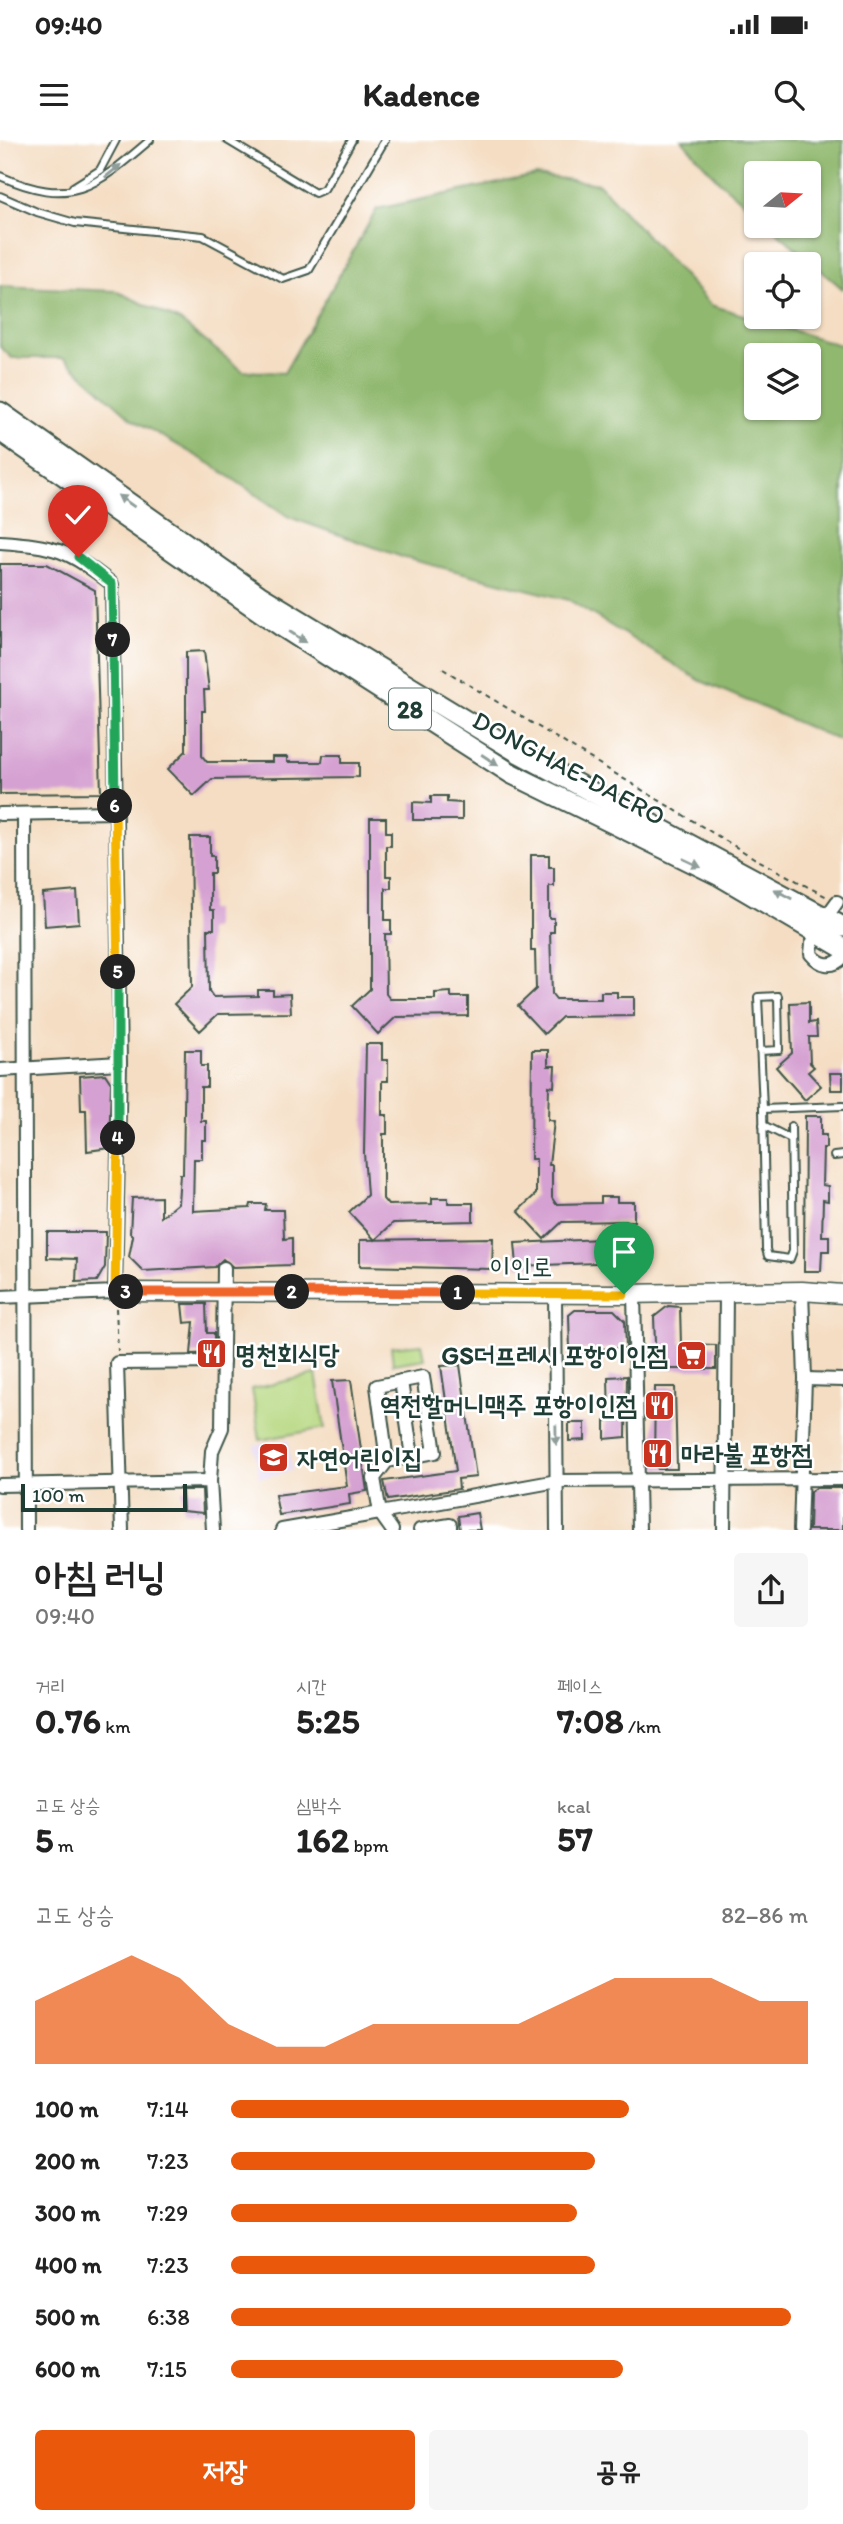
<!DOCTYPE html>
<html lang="ko">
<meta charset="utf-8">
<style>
:root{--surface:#fff;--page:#f6f6f6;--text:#222;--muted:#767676;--accent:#ea580c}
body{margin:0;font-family:Itim,"Poor Story",sans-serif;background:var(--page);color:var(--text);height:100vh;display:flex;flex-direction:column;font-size:26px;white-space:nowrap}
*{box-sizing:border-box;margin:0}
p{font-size:23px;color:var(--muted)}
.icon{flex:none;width:38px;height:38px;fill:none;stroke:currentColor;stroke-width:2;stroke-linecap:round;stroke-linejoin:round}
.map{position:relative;height:1390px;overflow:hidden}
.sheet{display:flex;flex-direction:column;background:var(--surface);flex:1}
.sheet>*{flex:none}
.needle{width:46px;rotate:72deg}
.controls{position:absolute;left:744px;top:21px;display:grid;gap:14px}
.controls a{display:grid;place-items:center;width:77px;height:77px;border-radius:7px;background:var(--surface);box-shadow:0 2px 5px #0004;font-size:35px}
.scale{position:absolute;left:21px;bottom:18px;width:166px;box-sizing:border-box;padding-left:7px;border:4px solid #1f3d34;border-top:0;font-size:19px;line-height:24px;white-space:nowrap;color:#1f3d34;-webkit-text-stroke:5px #fff;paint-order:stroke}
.pin{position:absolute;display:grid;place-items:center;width:60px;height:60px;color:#fff;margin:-72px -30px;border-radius:50% 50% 50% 0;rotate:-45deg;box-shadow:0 0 7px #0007}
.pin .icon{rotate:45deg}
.km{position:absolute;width:35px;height:35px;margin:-18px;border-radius:50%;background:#222;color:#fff;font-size:19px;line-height:35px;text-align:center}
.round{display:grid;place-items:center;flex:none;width:74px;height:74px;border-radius:7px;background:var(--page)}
.overview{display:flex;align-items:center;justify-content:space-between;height:119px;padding:0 35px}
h1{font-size:38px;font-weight:800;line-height:52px}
.figures{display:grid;grid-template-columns:repeat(3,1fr);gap:10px;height:119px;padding:7px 35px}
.figures div{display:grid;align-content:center}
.figures b{font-size:35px;font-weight:800}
.figures small{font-size:19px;font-weight:400}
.figures p{font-size:19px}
.chart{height:196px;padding:14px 35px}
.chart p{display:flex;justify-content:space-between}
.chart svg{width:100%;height:126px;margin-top:7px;fill:var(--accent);opacity:.7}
.cta{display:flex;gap:14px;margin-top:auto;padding:14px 35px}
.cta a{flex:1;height:80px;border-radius:7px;background:var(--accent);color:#fff;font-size:28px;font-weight:800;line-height:80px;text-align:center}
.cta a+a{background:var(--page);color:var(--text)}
ul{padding:0 35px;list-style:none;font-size:23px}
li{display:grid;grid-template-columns:112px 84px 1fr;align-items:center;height:52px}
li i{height:18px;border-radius:9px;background:var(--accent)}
.status{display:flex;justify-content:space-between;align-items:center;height:49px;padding:0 35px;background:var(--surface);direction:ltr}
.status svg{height:19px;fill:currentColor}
header{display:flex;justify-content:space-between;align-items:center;height:91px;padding:0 35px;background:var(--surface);font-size:32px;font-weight:800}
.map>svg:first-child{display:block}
.built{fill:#e2d4f3}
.green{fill:#b5d77f;stroke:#6a8a5a;stroke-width:2}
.forest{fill:#90b86e;stroke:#587a51;stroke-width:2;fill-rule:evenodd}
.building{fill:#d5a1d2}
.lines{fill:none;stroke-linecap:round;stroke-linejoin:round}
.lane-casing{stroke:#3f5549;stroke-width:10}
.street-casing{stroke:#3f5549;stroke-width:16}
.secondary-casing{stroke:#3f5549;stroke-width:21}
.primary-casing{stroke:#3f5549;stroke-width:23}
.path{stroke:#3f5549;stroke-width:2;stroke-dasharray:5 5;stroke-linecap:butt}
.lane{stroke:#fff;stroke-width:6}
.street{stroke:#fff;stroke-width:12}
.secondary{stroke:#fff;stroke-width:18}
.primary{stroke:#fff;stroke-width:19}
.oneway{fill:#8f9e9a}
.split-1-casing{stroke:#fff;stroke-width:14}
.split-2-casing{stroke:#fff;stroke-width:14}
.split-3-casing{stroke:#fff;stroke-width:14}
.split-4-casing{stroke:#fff;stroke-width:14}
.split-5-casing{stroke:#fff;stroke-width:14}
.split-6-casing{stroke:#fff;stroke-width:14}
.split-7-casing{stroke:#fff;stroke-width:14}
.split-8-casing{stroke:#fff;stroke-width:14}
.split-1{stroke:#f5b400;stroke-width:9}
.split-2{stroke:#f0652b;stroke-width:9}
.split-3{stroke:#f0652b;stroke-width:9}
.split-4{stroke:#f5b400;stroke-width:9}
.split-5{stroke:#22a559;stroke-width:9}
.split-6{stroke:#f5b400;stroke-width:9}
.split-7{stroke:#22a559;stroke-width:9}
.split-8{stroke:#22a559;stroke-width:9}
.labels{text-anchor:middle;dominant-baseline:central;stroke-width:5;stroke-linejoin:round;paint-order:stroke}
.shield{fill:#fff;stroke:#627771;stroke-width:2}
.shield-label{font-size:24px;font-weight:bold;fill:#1f3d34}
.street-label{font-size:26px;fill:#1f3d34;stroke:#fff}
.poi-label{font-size:26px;font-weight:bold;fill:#1f3d34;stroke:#fff;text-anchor:start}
</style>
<div class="status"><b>09:40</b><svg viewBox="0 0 49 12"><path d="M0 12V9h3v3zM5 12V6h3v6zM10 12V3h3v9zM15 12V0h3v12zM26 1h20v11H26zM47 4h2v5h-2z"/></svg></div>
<header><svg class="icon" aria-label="menu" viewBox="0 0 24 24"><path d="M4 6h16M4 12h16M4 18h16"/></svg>Kadence<svg class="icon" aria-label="search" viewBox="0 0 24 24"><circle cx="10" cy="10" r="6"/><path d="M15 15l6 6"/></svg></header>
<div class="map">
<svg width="843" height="1390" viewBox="0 0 843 1390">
<rect width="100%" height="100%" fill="#fff"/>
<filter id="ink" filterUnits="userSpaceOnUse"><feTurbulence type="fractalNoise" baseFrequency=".0143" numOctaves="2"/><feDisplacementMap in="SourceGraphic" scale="14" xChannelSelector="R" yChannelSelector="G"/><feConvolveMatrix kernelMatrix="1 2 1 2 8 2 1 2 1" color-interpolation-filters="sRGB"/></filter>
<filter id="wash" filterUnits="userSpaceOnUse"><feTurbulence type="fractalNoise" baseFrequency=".00686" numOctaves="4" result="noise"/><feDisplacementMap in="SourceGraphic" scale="28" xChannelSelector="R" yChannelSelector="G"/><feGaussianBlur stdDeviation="1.57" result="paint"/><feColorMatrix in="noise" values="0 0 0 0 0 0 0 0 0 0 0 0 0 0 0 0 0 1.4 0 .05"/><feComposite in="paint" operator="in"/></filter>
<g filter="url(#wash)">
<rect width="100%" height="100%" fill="#f4ddc2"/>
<path class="built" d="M288 1300 292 1331 259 1338 254 1305Z"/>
<g class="green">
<path d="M422 1204 425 1219 393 1224 391 1207Z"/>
<path d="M316 1234 325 1288 260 1300 252 1249Z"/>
</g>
<g class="forest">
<path d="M682 0H843V149L770 86H808V33H756V73L718 40Z"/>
<path d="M536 35 599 44 711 165 843 206V602L701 541 569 460 405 418 289 377 214 326 132 279 64 218H12L0 207V146L116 151 180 181 243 231 284 233 377 69ZM756 215H808V268H756Z"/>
</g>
<g id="blocks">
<g class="building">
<path d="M0 424H47L95 450 101 653 0 654Z"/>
<path d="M204 511 209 550H204L205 571H202V616L207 622H272V617H287V622H322L323 615H342V623H359V637L212 639 194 656 168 629 186 611V512Z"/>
<path d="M431 656H447V662L462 663V680H413V662L431 663Z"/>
<path d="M370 678H386V692H391V706H386V736H391V748H385V780H391V794H385L386 854 390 859H435V853L451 852V857H468V876L396 877 378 894 352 866 370 849Z"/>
<path d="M190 697H210V716H214V733H210V770H214V789H208L209 851 213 857 258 856V850H273V855L290 854 291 873 218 874 200 891 174 864 192 847Z"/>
<path d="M531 715H549V727H554V746H549V778H554V792H550L552 854 556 859H601V852H617V857H634V876L562 877 544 894 518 866 536 849 535 811H531Z"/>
<path d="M77 751 79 783 45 786 43 754Z"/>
<path d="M809 862V883L816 882 817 897H809L810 923 814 927 808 932 821 946 805 960 776 927 792 913 790 863Z"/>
<path d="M366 904H382V920H388V941H382V975H387V994H383V1059L388 1065 432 1064V1058H448V1063H473V1081L393 1083 375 1100 349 1072 367 1055 364 1013Z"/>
<path d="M185 910H201V926H207V947H201V981H206V1000H202V1019H194L193 1071 250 1068 251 1064H266L265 1070H283L284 1099 292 1098V1125L233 1127 223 1119 215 1127 143 1131 129 1117 133 1096 130 1093 132 1058 161 1057V1077L178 1063 180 1034H183Z"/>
<path d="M532 910H548V926H555L554 947 549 946 548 980 554 981 549 1025H552V1058L556 1064 601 1063V1057H617V1062H634V1081L562 1082 544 1099 518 1071 536 1054V1019H531Z"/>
<path d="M830 933H843V950H831Z"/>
<path d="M105 934 111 943 109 1008 87 1011 86 970H81L80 936Z"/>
<path d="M805 976H821V995H826V1008H823L822 1045 828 1046V1061L823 1060 822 1096H829V1111H822L821 1131H804Z"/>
<path d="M47 1092H106L105 1127 97 1141 76 1142 77 1119 47 1118Z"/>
<path d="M493 1098 492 1129 360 1126V1100Z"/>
<path d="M623 1098 622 1122 517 1126 515 1103Z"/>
<path d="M182 1164H206L207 1193H214V1213L191 1214 194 1182 184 1183Z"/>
<path d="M668 1166 680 1167 681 1204 716 1205V1229H656L654 1177Z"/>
<path d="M575 1170H614L625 1181 626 1208 570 1210 569 1175Z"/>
<path d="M460 1225 476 1337 458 1339 459 1349 388 1360 384 1341 456 1331 441 1226Z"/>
<path d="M627 1236 626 1297 605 1299V1281L609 1280 608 1237Z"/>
<path d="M351 1240 367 1351 349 1354 350 1364 279 1375 275 1355 347 1346 332 1241Z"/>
<path d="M655 1247H675L677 1329H658L654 1324Z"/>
<path d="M569 1283H585V1300L569 1301Z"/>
<path d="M816 1348H843V1390H809L810 1352Z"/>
<path d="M182 1350H202L203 1373 183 1371Z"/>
<path d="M477 1373 480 1390H460L458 1376Z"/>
</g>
</g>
</g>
<g filter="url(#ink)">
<use href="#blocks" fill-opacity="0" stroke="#3f5549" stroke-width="2"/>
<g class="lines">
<defs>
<g id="lane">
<path d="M227 0 315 53 324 49 352 0"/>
<path d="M0 36C72 68 95 47 150 0"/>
<path d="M73 47 100 30 116 0"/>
<path d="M0 56 37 72 75 83 203 96 283 139 309 130 385 0"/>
<path d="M760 911 779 910 778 856 758 857 763 969 843 966"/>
<path d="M763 969 766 1109 768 1116 790 1119 793 1111 791 986"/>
<path d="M763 985 791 999"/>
<path d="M834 1016 843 1015"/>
</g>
<g id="street">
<path d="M0 402C55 406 68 409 112 444L120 923 115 1152 0 1157"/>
<path d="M0 674 115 672"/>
<path d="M24 674 26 1390"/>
<path d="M832 769 837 762"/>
<path d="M812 803 811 814C820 825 832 829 843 817"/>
<path d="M0 930 120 923"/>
<path d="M555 1153 557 1390"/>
<path d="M634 1153 639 1390"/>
<path d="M805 1239 843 1240"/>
<path d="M401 1241 412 1317"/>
<path d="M210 1341 212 1311 222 1288 224 1128"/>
<path d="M0 1345 210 1341 213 1390"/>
<path d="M122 1390 117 1223 223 1222"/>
<path d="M282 1390 380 1373 374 1338 387 1321 435 1312 423 1237 377 1246 387 1321"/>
<path d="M392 1390 380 1373 557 1341 843 1339"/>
<path d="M420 1390 450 1385V1390"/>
<path d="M724 1390 726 1152"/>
<path d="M800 1390 805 1239 802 1151"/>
</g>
<path id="secondary" d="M115 1152 624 1154 802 1151 843 1154"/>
<g id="primary">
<path d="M0 272 259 455 519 613 843 787"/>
<path d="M0 291 281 486 512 634 720 736 843 808"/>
</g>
</defs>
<use href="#lane" class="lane-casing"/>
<use href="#street" class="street-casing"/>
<use href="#secondary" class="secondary-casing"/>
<use href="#primary" class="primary-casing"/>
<g class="path">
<path d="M443 529 754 718 827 757"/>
<path d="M116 1168 118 1211"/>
</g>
<use href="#lane" class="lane"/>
<use href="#street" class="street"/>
<use href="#secondary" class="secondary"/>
<use href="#primary" class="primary"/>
</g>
<defs><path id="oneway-solid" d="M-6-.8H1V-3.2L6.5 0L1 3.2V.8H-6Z" transform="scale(1.75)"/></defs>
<g class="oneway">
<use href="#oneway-solid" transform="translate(113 31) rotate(-39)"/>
<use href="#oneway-solid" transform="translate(126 361) rotate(-145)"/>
<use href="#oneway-solid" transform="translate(298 497) rotate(33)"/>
<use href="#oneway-solid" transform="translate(490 620) rotate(33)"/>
<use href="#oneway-solid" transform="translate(692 723) rotate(26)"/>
<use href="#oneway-solid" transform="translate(783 754) rotate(-151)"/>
<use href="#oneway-solid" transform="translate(556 1295) rotate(89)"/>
</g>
</g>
<g class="lines" filter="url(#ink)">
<defs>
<path id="split-1" d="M458 1153 624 1154"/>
<path id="split-2" d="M292 1152 458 1153"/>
<path id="split-3" d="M126 1152H292"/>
<path id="split-4" d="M118 998 115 1152H126"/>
<path id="split-5" d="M118 832V998"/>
<path id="split-6" d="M115 666 118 832"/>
<path id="split-7" d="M113 500 115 666"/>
<path id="split-8" d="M78 417 112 444 113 500"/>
</defs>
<use href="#split-1" class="split-1-casing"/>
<use href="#split-2" class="split-2-casing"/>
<use href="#split-3" class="split-3-casing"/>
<use href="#split-4" class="split-4-casing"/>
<use href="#split-5" class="split-5-casing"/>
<use href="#split-6" class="split-6-casing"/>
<use href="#split-7" class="split-7-casing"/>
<use href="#split-8" class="split-8-casing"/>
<use href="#split-1" class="split-1"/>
<use href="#split-2" class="split-2"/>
<use href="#split-3" class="split-3"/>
<use href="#split-4" class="split-4"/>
<use href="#split-5" class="split-5"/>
<use href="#split-6" class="split-6"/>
<use href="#split-7" class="split-7"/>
<use href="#split-8" class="split-8"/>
</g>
<defs>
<symbol id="restaurant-square" viewBox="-11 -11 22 22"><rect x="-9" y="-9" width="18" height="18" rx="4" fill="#c8321e" stroke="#fff"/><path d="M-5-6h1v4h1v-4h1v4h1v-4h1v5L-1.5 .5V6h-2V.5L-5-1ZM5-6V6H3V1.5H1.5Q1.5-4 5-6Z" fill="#fff"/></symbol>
<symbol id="supermarket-square" viewBox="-11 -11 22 22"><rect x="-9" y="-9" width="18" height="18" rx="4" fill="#c8321e" stroke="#fff"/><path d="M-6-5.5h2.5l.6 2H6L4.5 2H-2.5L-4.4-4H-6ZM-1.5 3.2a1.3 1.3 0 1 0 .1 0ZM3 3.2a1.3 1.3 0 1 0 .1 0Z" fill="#fff"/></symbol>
<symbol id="school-square" viewBox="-11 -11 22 22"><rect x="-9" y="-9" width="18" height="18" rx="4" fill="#c8321e" stroke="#fff"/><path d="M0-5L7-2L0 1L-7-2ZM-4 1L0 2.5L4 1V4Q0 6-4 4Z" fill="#fff"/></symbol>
</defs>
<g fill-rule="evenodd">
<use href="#restaurant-square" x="194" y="1196" width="35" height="35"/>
<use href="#supermarket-square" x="674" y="1198" width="35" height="35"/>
<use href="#restaurant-square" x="642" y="1248" width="35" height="35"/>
<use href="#restaurant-square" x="640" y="1296" width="35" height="35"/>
<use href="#school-square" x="256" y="1300" width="35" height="35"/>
</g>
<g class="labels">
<rect class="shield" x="389" y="548.5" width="42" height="41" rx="5"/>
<g class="shield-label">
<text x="410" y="569">28</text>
</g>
<g class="street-label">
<text transform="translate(569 628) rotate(28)">DONGHAE-DAERO</text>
<text x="521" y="1127">이인로</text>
</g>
<g class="poi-label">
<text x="235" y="1214">명천회식당</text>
<text x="668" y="1215" text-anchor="end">GS더프레시 포항이인점</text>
<text x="637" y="1265" text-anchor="end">역전할머니맥주 포항이인점</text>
<text x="681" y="1314">마라불 포항점</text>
<text x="297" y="1318">자연어린이집</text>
</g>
</g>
</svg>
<div class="controls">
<a><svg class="needle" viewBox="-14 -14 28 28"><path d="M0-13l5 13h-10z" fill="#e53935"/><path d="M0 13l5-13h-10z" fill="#767676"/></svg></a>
<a><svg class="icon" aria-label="locate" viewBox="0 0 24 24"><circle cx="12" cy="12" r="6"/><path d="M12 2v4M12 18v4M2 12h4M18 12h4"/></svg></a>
<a><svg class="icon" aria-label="layers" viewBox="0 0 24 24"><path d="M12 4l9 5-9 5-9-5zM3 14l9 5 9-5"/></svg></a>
</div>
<div class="scale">100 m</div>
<div class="pin" style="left:624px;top:1154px;background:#1e9e55"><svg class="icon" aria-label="arrive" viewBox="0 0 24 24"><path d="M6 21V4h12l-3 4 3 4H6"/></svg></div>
<div class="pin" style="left:78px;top:417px;background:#d93025"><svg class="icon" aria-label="check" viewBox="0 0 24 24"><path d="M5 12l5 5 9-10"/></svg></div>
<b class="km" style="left:458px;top:1153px">1</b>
<b class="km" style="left:292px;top:1152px">2</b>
<b class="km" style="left:126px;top:1152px">3</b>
<b class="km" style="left:118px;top:998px">4</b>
<b class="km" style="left:118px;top:832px">5</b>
<b class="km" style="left:115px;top:666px">6</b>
<b class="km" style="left:113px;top:500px">7</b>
</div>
<section class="sheet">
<div class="overview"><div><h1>아침 러닝</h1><p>09:40</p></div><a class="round"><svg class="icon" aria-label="share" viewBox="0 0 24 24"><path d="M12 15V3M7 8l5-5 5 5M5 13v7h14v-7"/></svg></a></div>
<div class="figures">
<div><p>거리</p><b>0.76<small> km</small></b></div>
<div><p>시간</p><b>5:25</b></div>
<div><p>페이스</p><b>7:08<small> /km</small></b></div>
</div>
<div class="figures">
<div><p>고도 상승</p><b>5<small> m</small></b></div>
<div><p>심박수</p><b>162<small> bpm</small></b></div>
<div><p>kcal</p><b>57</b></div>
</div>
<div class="chart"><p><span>고도 상승</span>82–86 m</p>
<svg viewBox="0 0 160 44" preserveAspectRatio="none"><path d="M0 44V22L10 14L20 6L30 14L40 30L50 38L60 38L70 30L80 30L90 30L100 30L110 22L120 14L130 14L140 14L150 22L160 22V44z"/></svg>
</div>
<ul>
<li><b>100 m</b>7:14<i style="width:69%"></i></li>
<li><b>200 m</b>7:23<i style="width:63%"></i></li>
<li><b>300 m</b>7:29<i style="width:60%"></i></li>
<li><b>400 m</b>7:23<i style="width:63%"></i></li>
<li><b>500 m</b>6:38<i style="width:97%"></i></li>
<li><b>600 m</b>7:15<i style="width:68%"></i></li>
</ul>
<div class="cta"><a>저장</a><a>공유</a></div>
</section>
